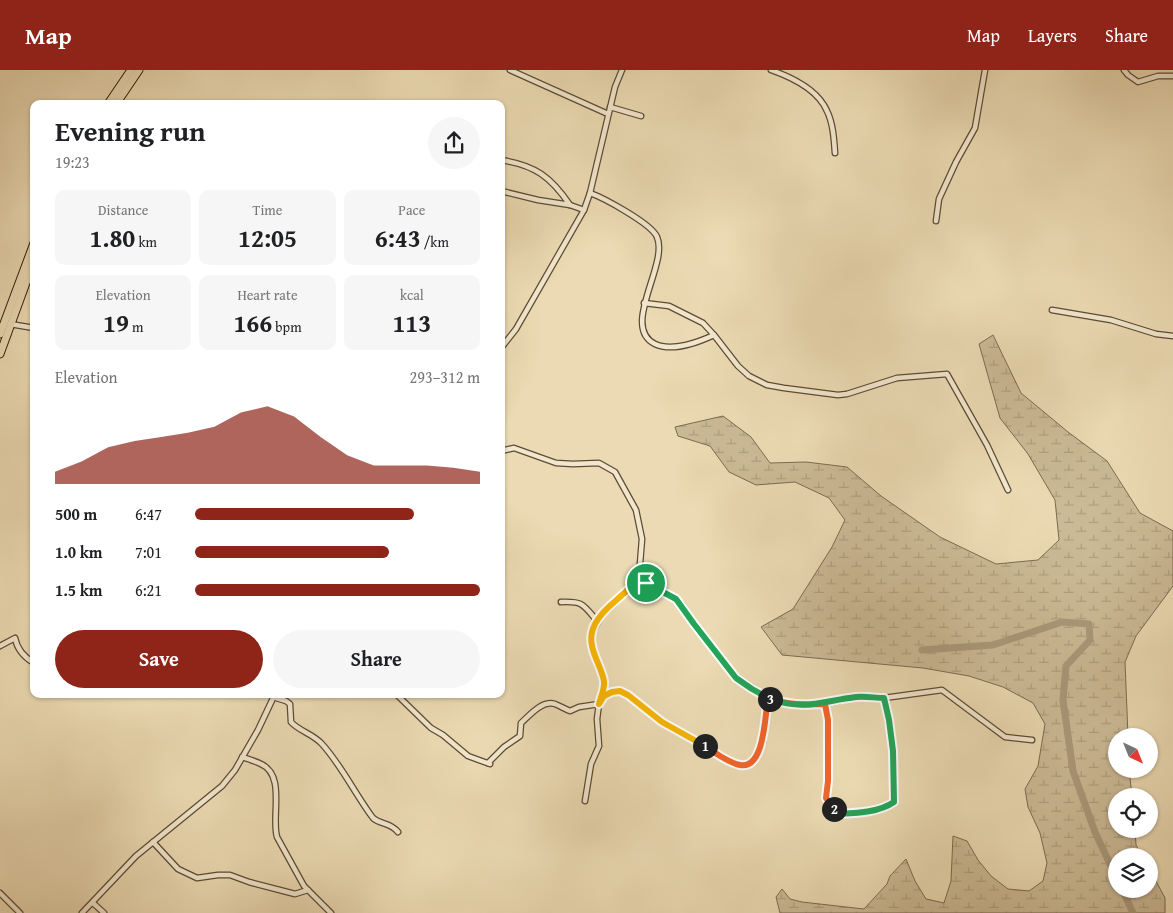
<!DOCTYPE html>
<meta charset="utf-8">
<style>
:root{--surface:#fff;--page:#f6f6f6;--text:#202124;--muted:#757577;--accent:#8f2418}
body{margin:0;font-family:"Gentium Book Plus",serif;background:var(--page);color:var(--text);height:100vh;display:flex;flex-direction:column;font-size:19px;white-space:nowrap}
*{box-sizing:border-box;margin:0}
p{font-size:16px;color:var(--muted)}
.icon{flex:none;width:28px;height:28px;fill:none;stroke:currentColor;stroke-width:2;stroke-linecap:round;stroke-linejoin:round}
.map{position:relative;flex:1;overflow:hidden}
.drawer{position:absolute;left:30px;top:30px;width:475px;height:598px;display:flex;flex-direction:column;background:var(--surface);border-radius:10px;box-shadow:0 1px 4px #0004}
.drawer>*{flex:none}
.needle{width:32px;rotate:137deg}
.buttons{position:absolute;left:1108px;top:658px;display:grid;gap:10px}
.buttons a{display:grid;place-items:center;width:50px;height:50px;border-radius:50%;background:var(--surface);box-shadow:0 1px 4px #0004;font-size:25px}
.pin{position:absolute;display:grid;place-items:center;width:42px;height:42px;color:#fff;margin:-21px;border:2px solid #fff;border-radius:50%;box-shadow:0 1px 5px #0007}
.km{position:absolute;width:25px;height:25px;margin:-12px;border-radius:50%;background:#222;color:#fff;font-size:14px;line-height:25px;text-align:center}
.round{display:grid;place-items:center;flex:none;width:52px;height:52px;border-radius:26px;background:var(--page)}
.overview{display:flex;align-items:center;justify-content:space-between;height:85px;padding:0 25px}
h1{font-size:28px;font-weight:700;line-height:38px}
.stats{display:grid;grid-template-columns:repeat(3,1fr);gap:8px;height:85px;padding:5px 25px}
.stats div{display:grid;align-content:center;border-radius:10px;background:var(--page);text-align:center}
.stats b{font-size:25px;font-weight:700}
.stats small{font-size:14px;font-weight:400}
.stats p{font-size:14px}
.chart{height:140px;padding:10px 25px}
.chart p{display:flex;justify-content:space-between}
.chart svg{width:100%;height:90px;margin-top:5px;fill:var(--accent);opacity:.7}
.action{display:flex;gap:10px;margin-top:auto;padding:10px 25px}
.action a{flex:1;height:58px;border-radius:30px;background:var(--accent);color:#fff;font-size:20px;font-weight:700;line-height:58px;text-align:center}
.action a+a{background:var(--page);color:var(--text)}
ul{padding:0 25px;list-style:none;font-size:16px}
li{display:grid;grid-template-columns:80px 60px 1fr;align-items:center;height:38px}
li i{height:12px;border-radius:6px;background:var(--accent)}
header{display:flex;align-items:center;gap:30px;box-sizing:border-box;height:70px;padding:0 25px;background:var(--accent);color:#fff}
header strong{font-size:24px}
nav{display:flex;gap:28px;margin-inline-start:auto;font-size:18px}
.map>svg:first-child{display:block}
.wetland{fill:url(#wetland-marsh);stroke:#7c6b50}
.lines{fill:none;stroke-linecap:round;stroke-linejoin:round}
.river{stroke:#aa997a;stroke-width:7}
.minor-casing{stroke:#5c4c34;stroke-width:7}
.highway-casing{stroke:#2c1c0a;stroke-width:9}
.minor{stroke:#f2e7ce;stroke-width:4.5}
.highway{stroke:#ebdab3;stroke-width:7}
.split-1-casing{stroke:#fff;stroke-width:10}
.split-2-casing{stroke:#fff;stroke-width:10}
.split-3-casing{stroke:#fff;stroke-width:10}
.split-4-casing{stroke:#fff;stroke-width:10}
.split-1{stroke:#f5b400;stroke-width:6}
.split-2{stroke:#f0652b;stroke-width:6}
.split-3{stroke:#22a559;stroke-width:6}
.split-4{stroke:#22a559;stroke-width:6}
</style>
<header>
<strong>Map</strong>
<nav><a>Map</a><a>Layers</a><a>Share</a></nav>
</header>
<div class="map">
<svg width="1173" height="843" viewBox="0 0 1173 843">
<defs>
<pattern id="wetland-marsh" width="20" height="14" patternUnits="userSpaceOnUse" patternTransform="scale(1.25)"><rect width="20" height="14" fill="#cbba96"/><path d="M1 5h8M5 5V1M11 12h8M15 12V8" fill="none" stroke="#ae9f80"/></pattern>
</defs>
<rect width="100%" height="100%" fill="#ebdab3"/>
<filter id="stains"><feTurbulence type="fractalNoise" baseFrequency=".004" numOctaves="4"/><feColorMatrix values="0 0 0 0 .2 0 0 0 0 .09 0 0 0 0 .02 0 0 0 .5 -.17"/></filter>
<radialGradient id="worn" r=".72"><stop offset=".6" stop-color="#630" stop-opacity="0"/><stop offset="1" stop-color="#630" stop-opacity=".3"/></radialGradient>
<path class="wetland" d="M993 265 1021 323 1068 362 1107 391 1140 443 1173 461V516L1136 566 1125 592 1128 666H1116V699H1129L1132 726H1116V759H1135L1136 775 1142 786H1116V819H1149V798L1165 828V843H780L776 827 782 819 790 829 802 832 864 839 887 814 890 806 906 789 915 811 926 829 944 833 951 811 953 766 967 771 978 790 991 806 1008 819 1029 821 1043 811 1047 793 1040 763 1028 737 1025 719 1038 696 1045 654 1033 633 1003 617 969 606 923 598 782 585 761 557 793 539 832 477 845 450 829 428 795 412 756 415 729 402 710 376 678 366 675 357 723 346 751 367 770 393 806 392 847 397 881 426 940 467 996 494 1038 490 1059 470 1055 430 1028 384 1000 348 979 274Z"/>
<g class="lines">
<g class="river">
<path d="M922 580 993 575 1062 552 1089 554 1090 570 1066 596 1063 630 1073 701 1095 762 1116 807"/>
<path d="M1122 819 1133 843"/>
</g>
<defs>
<g id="minor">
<path d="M510 0 608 44"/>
<path d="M771 0C791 7 818 20 827 41 833 53 834 69 835 83"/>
<path d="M1124 0 1128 5 1138 12 1158 6H1173"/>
<path d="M610 37 641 46"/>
<path d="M501 90C535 95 551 107 570 135"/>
<path d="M501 121 538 130 570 135 584 140"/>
<path d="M590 123C604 128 652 154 657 167 669 194 620 257 655 274 672 282 699 272 714 265L738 296 749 306 767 315 784 318 838 325 847 324 897 308 947 304 987 375 1008 420"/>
<path d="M936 151 939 129 956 92 975 58 985 0"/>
<path d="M644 233 669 236 703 253 714 265"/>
<path d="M1052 240 1111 250 1156 264 1173 266"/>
<path d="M10 254 34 258"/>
<path d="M501 278 516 259 584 140 590 123 615 17 622 0"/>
<path d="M501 381 514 378 556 393 573 394 599 393 615 402 636 440 642 469 639 506 627 522 601 546 592 563 591 574 605 613 599 634 597 649 599 676 591 694 585 731"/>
<path d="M639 506 656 519 676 529 683 536 694 554 736 607 768 628 785 634 808 635 825 634 855 627 884 628 942 620 1005 667 1032 670"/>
<path d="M561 532C583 531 583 534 597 551"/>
<path d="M0 576 15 568C17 579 24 587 34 593"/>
<path d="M396 624 431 658 443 665 468 686 490 694"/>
<path d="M273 627 286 631 290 634 291 652C299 661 313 664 322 674 342 696 355 724 373 748 381 755 390 752 398 762"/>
<path d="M825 634 828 650V711L826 728 836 744C852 743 885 743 895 729L893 681 884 628"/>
<path d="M242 687C248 689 255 691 261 694 286 705 271 747 277 767L304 816 331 843"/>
<path d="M488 693 504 677 520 666 521 653C530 645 542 630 555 634 560 636 565 639 570 641L579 637 599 634 604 627 617 621 628 625 663 652 738 695H744L752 691 763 672 768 628"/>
<path d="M153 772 178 799 197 808 218 805H230L249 812 295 824 308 820"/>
<path d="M0 823 20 843"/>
<path d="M93 833 104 843"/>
<path d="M82 843 136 786 222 716 235 700 258 660 275 624"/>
</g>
<g id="highway">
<path d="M108 34 131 0"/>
<path d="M116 34 139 0"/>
<path d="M0 264 34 173"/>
<path d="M0 284 34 191"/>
</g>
</defs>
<use href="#minor" class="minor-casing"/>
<use href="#highway" class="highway-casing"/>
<use href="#minor" class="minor"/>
<use href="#highway" class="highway"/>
</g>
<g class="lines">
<defs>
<path id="split-1" d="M646 513 639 506C627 527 598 538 592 562 588 579 601 595 604 611 605 618 601 627 599 634L604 626 612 622 620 621 628 625 662 652 705 676"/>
<path id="split-2" d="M705 676C713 682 730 693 740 695 765 700 765 643 768 628 788 635 804 635 825 634L828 650V711L826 728 834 739"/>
<path id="split-3" d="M770 629C806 641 822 631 856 627 866 626 875 628 884 628L889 650 893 681 894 732C878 743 855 743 836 744L834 739"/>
<path id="split-4" d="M646 513 676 529 694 554 736 608 752 619 770 629"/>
</defs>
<use href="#split-1" class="split-1-casing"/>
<use href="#split-2" class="split-2-casing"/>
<use href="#split-3" class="split-3-casing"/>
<use href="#split-4" class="split-4-casing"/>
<use href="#split-1" class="split-1"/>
<use href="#split-2" class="split-2"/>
<use href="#split-3" class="split-3"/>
<use href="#split-4" class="split-4"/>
</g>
<rect width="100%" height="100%" filter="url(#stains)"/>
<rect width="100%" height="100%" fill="url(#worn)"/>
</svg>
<div class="buttons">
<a><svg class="needle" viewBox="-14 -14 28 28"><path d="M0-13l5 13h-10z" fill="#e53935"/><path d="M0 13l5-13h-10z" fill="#757577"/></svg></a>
<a><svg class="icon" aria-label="locate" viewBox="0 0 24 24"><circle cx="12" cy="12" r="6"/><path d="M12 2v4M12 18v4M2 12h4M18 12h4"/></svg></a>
<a><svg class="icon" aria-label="layers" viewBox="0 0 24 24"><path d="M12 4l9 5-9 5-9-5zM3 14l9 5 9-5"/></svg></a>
</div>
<div class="pin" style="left:646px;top:513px;background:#1e9e55"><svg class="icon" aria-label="arrive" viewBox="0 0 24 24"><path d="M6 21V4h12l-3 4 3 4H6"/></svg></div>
<b class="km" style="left:705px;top:676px">1</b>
<b class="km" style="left:834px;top:739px">2</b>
<b class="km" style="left:770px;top:629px">3</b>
<section class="drawer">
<div class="overview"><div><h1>Evening run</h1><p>19:23</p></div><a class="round"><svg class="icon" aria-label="share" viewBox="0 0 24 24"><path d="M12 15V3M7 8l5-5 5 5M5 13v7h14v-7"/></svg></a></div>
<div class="stats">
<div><p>Distance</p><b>1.80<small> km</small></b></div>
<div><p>Time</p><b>12:05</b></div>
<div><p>Pace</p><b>6:43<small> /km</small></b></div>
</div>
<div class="stats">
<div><p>Elevation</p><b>19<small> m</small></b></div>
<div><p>Heart rate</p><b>166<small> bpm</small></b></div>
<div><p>kcal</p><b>113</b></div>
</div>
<div class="chart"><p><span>Elevation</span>293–312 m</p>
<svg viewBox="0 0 160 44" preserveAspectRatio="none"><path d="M0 44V38L10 33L20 26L30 23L40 21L50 19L60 16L70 9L80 6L90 11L100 21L110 30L120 35L130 35L140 35L150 36L160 38V44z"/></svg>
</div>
<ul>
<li><b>500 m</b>6:47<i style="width:77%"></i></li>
<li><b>1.0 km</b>7:01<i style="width:68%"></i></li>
<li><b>1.5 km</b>6:21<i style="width:100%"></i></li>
</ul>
<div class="action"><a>Save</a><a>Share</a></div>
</section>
</div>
